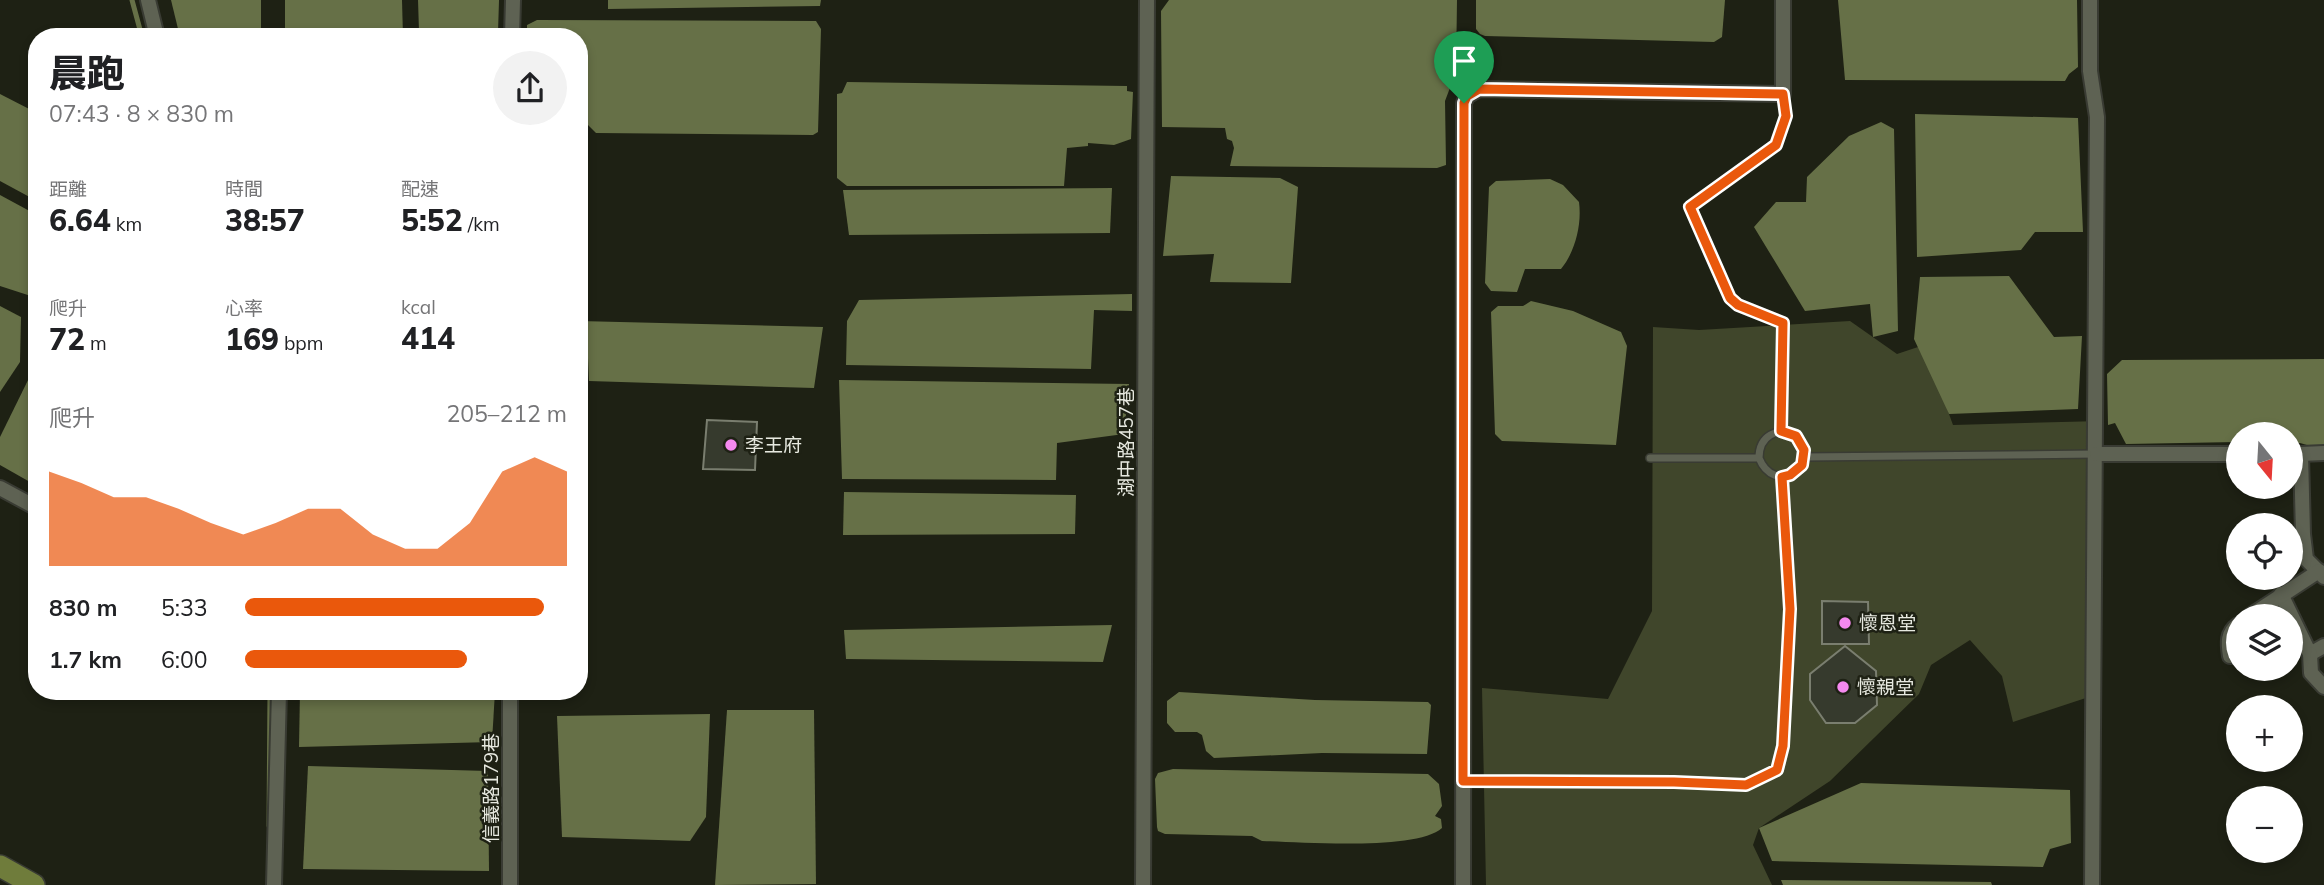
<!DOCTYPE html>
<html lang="zh-TW">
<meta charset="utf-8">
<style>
:root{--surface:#fff;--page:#f2f2f2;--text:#202124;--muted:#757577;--accent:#ea580c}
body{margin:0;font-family:Mulish,"Noto Sans TC",sans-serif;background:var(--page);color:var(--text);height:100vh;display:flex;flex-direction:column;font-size:26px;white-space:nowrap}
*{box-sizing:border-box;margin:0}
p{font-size:23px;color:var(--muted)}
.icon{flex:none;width:38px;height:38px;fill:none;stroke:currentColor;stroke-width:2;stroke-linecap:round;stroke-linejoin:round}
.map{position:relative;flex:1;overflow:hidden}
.side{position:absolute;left:28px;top:28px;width:560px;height:672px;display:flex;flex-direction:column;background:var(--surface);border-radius:28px;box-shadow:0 4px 10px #0003}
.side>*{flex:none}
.needle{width:46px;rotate:162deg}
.fabs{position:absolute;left:2226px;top:422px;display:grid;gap:14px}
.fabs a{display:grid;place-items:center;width:77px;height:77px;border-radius:50%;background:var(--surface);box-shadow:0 4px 10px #0003;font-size:35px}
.pin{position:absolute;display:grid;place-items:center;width:60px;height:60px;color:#fff;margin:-72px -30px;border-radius:50% 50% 50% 0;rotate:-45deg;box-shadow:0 0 7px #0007}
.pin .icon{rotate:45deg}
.round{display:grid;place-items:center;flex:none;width:74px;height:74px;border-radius:37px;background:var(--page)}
.headline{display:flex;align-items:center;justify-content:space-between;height:119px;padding:0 21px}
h1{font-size:38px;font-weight:800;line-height:52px}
.figures{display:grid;grid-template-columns:repeat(3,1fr);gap:10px;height:119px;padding:7px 21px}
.figures div{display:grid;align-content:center}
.figures b{font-size:30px;font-weight:800}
.figures small{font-size:19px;font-weight:400}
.figures p{font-size:19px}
.chart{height:196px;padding:14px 21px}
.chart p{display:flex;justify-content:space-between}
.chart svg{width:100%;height:126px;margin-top:7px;fill:var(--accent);opacity:.7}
ul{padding:0 21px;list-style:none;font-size:23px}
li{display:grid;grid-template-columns:112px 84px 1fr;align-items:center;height:52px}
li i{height:18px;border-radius:9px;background:var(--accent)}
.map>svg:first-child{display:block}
.green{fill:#40462b}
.water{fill:#667047}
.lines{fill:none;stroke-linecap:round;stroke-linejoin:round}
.stream{stroke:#667047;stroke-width:5}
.building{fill:#363a2d;stroke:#7a7e6f;stroke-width:2}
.lane-casing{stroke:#393b33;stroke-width:10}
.street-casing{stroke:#393b33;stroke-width:18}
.primary-casing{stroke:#393b33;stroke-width:24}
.lane{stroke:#5e6253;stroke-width:7}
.street{stroke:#5e6253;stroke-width:14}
.primary{stroke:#6f7c3b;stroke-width:21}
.route-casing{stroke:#fff;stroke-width:14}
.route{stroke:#ea580c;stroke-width:9}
.poi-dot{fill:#f589ef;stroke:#1e2114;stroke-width:2.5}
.labels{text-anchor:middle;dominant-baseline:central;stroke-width:5;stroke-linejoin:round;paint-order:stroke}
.street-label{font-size:19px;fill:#e7e9e0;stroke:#1e2114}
.poi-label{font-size:19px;fill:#e7e9e0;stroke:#1e2114;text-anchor:start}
</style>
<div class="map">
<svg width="2324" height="885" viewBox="0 0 2324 885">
<rect width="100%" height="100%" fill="#1e2114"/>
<path class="green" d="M1850 321 1897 354 1924 345 1953 425 2101 421V693L2013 722 2002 676 1970 640 1931 665 1919 694 1830 781 1759 828 1753 845 1772 885H1486L1482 688 1608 699 1652 611 1653 327 1699 330Z"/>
<g class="water">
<path d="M171 0H261V37H180Z"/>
<path d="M285 0H402L403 37H285Z"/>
<path d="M418 0H499L498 33 419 32Z"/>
<path d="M608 0H821L820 6 608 9Z"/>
<path d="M1169 0H1457L1456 72 1445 101 1446 165 1437 168 1230 166 1234 148 1232 141 1227 139 1225 128 1162 127 1161 11Z"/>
<path d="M1476 0H1725L1722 37 1714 42 1485 36 1480 34 1476 29Z"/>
<path d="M1838 0H2077L2078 67 2069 74 2065 81 1845 80Z"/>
<path d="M537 20 816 21 821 29 818 132 813 135 596 133 588 125V96L579 93V37H527V25Z"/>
<path d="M847 82 1127 86V91L1133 92 1131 139 1114 145 1088 143V146L1067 148 1064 186H847L837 178V94L842 93Z"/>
<path d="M0 94 37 113V201L0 181Z"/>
<path d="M1915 114 2078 118 2083 232H2035L2021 250 1917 257Z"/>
<path d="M1881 122 1894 129 1898 331 1873 337 1870 304 1805 311 1754 227 1776 202H1806L1807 177 1849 136Z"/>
<path d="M1171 176 1280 178 1298 187 1291 283 1210 282 1214 254 1163 256Z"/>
<path d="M1550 179 1563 185 1579 202C1582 225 1575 252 1561 269H1525L1517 292 1491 291 1485 283 1489 187 1496 181Z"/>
<path d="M1112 188 1110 233 849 235 843 190Z"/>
<path d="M0 195 37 215V298L0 286Z"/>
<path d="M2009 276 2054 337 2082 336 2078 409 1949 414 1914 339 1920 277Z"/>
<path d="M1132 294V311L1094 310 1091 369 846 365 847 321 859 300Z"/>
<path d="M1531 301 1573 311 1621 332 1627 346 1616 445 1502 441 1495 434 1491 312 1498 306H1523Z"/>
<path d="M0 306 21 317 20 362 0 392Z"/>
<path d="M579 321 823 327 814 388 589 381 588 358 579 357Z"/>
<path d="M2324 359V450L2300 443 2291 444V434H2238L2237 442 2126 444 2115 423 2108 425 2107 374 2122 360Z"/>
<path d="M32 372 37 375V486L0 465V437Z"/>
<path d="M839 380 1129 384 1124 434 1057 443 1056 480 842 479Z"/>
<path d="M844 492 1076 495 1075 534 843 535Z"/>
<path d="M1112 625 1103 662 846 659 844 630Z"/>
<path d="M300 691H495L492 742 299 747Z"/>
<path d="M1179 692 1315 700 1428 702 1431 705 1427 754 1322 753 1214 758 1206 751 1202 735 1197 732H1175L1167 723V701Z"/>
<path d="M727 710H814L816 884 715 885Z"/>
<path d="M710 714 706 817 690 841 562 837 557 716Z"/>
<path d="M308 766 488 771 489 871 303 869Z"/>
<path d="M1173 769 1428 774 1439 784 1442 806 1435 816 1441 819 1442 828C1417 851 1300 842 1262 841L1252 836 1165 834 1158 831 1157 827 1155 779 1158 773Z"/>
<path d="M1861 783 2070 790 2071 843 2050 849 2043 867 1772 861 1759 828Z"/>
<path d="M1781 880 1991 882 1992 885H1783Z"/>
</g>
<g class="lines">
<g class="stream">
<path d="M132 0 142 37"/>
<path d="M269 826 270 691"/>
</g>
</g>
<g class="building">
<path d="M707 420 757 422 755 470 703 469Z"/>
<path d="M1822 601 1868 602 1869 644H1822Z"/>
<path d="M1845 646 1876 671 1877 705 1855 723H1826L1810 700V674Z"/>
</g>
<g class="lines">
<defs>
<g id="lane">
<path d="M1781 431 1783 323 1738 305 1730 298 1690 207 1776 145 1786 116 1783 94"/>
<path d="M1804 457 2097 454"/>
<path d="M1650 458H1759C1774 496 1822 468 1796 436 1777 426 1759 436 1759 458"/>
<path d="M1463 781 1674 782 1746 785 1777 770 1783 746 1790 609 1782 477"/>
</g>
<g id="street">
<path d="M148 0 157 37"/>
<path d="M2090 0V71L2097 117 2092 885"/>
<path d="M512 37 513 0"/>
<path d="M2097 454H2238"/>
<path d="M2291 454H2301L2303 534 2306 559 2324 577"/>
<path d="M2301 454 2324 453"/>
<path d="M0 488 37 508"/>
<path d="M2281 594 2310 654 2324 646"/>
<path d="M2250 616 2319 571"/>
<path d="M2310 654 2311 673 2324 687"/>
<path d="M2230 656C2228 643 2227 633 2238 625"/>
<path d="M274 885 279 691"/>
<path d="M510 885V691"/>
<path d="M1143 885 1147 0"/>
<path d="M1463 885 1464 103 1467 96 1479 89 1783 94V0"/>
</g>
<path id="primary" d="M0 866 34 885"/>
</defs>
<use href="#lane" class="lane-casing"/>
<use href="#street" class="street-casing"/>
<use href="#primary" class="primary-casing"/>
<use href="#lane" class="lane"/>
<use href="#street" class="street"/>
<use href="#primary" class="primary"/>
</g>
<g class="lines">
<defs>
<path id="route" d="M1479 89 1783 94 1786 116 1776 145 1690 207 1730 298 1738 305 1783 323 1781 431 1796 436 1804 450 1802 465 1790 475 1782 477 1790 609 1783 746 1777 770 1746 785 1674 782 1463 781 1464 103 1467 96Z"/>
</defs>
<use href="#route" class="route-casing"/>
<use href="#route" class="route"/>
</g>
<g class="poi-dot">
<circle cx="731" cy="445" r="7"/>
<circle cx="1845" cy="623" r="7"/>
<circle cx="1843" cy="687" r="7"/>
</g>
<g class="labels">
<g class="street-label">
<text transform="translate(1126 442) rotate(-90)">湖中路457巷</text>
<text transform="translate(491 788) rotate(-90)">信義路179巷</text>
</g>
<g class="poi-label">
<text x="745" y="445">李王府</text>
<text x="1859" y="623">懷恩堂</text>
<text x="1857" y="687">懷親堂</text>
</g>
</g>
</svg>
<div class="fabs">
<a><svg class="needle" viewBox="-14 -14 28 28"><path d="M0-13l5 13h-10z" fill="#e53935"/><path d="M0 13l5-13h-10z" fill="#757577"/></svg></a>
<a><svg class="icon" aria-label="locate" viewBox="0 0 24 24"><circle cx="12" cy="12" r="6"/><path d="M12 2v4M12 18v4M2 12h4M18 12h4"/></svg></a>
<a><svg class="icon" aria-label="layers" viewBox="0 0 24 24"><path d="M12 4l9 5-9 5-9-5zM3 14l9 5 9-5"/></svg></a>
<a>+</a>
<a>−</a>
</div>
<div class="pin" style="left:1464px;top:103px;background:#1e9e55"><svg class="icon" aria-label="arrive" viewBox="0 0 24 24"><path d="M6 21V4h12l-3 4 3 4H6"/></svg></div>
<section class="side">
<div class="headline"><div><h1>晨跑</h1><p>07:43 · 8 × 830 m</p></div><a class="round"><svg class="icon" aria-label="share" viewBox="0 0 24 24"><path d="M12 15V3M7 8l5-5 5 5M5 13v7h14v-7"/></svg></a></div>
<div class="figures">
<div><p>距離</p><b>6.64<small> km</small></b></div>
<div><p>時間</p><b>38:57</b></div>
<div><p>配速</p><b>5:52<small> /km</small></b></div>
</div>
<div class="figures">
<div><p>爬升</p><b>72<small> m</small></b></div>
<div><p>心率</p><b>169<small> bpm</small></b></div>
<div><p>kcal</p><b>414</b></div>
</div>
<div class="chart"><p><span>爬升</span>205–212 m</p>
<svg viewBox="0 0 160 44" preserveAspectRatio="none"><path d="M0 44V11L10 15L20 20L30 20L40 24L50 29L60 33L70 29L80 24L90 24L100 33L110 38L120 38L130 29L140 11L150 6L160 11V44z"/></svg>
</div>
<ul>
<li><b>830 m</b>5:33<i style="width:93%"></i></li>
<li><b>1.7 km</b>6:00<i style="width:69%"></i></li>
</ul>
</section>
</div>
